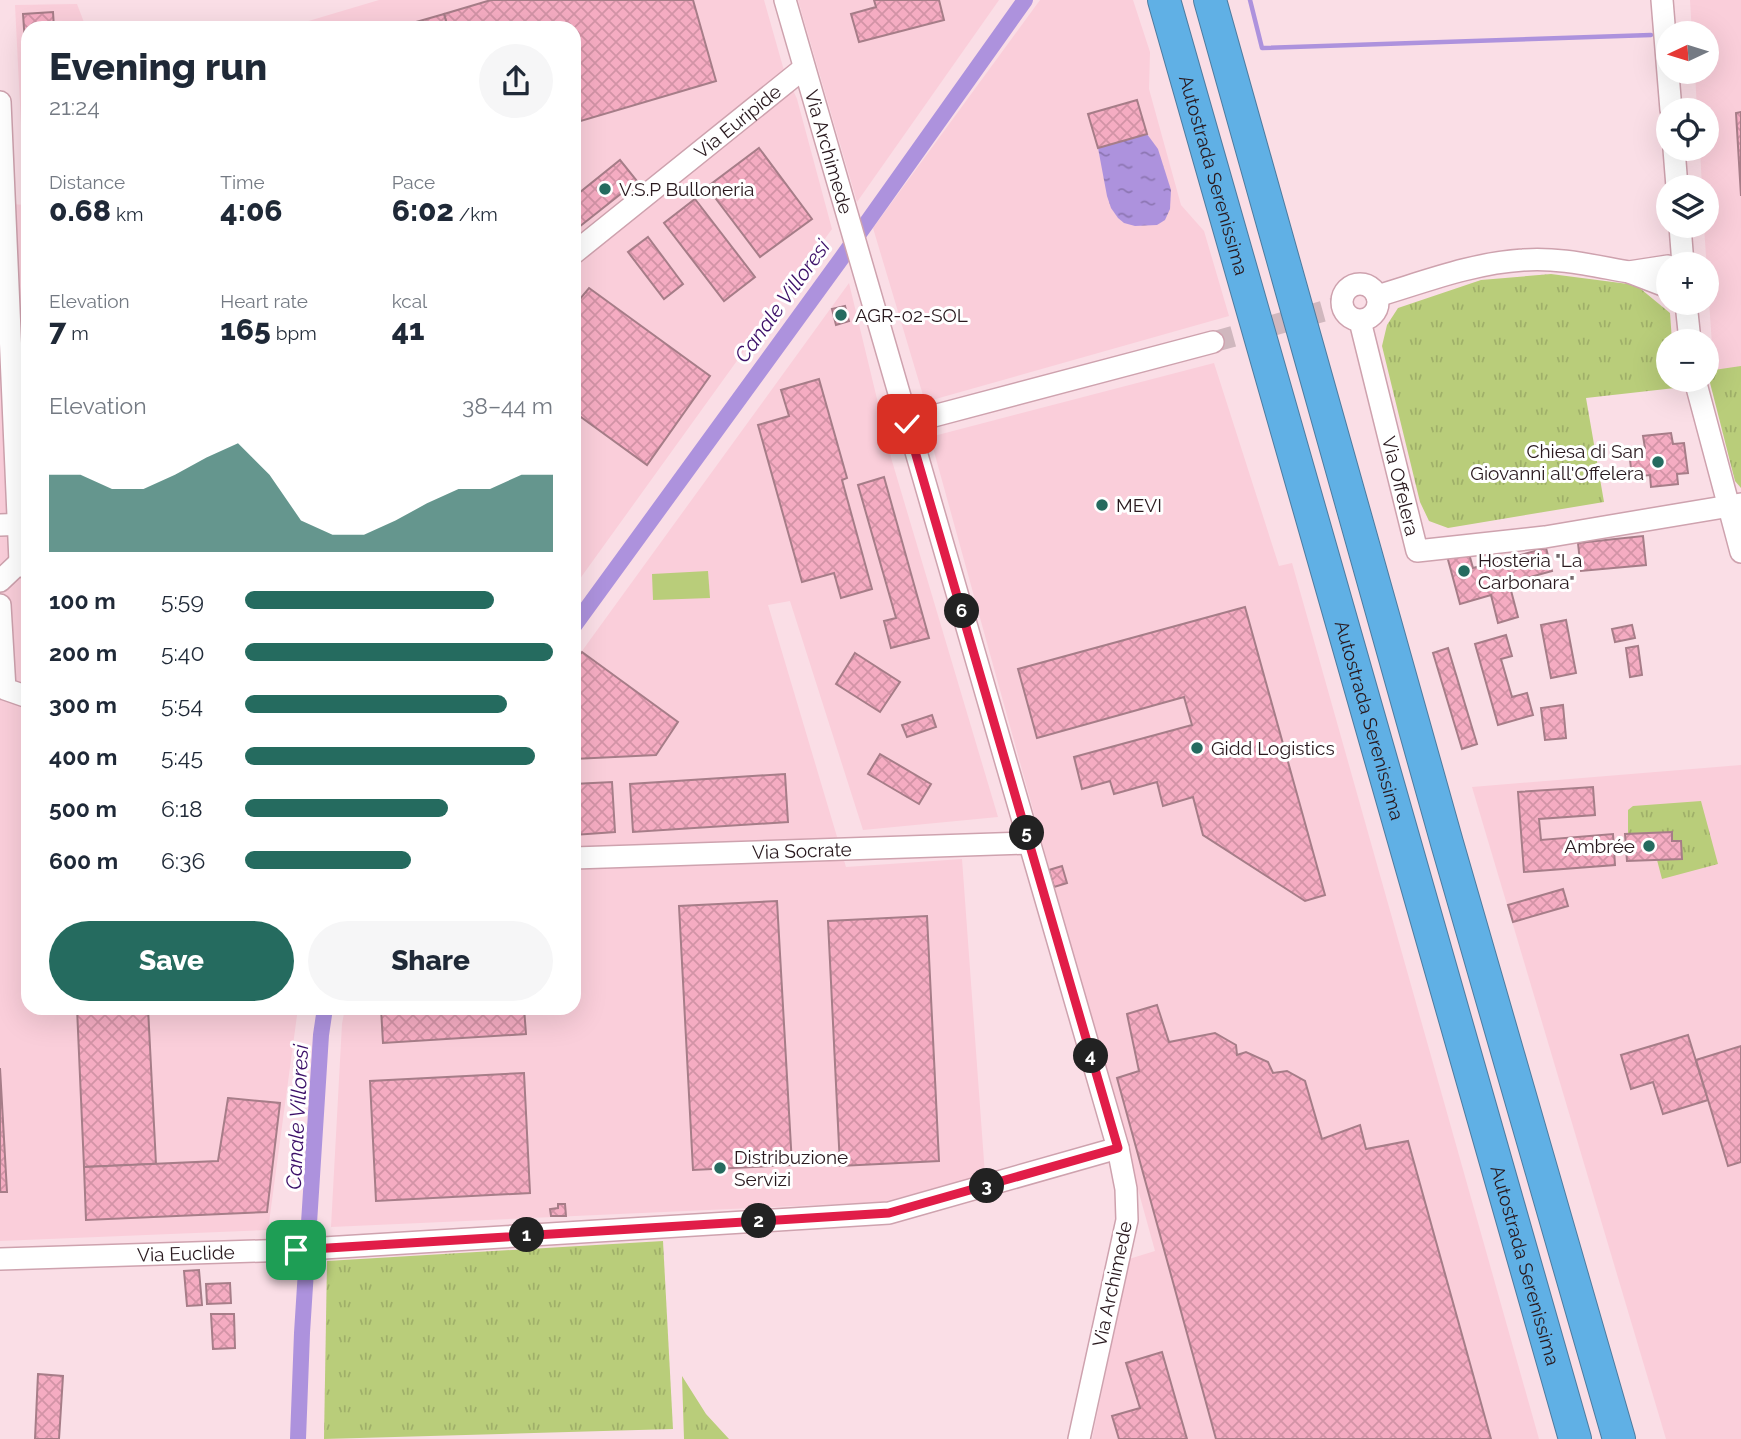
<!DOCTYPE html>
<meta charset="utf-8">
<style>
:root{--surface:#fff;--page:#f6f6f7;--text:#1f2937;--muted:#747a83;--accent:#256b5f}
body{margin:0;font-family:Raleway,sans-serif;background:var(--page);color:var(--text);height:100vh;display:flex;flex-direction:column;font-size:26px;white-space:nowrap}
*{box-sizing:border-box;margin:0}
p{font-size:23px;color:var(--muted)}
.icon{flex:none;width:38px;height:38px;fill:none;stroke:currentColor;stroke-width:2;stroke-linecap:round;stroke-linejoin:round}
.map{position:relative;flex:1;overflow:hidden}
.details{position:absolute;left:21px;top:21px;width:560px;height:994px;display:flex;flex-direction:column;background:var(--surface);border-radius:21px;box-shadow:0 7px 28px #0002}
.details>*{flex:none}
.needle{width:46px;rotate:266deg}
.tools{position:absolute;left:1656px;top:21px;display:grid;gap:14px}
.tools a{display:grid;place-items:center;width:63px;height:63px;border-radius:50%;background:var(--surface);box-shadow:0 7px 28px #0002;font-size:35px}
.pin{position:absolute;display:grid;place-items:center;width:60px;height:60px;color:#fff;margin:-30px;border-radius:14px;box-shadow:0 4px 10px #0006}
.km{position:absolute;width:35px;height:35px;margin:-18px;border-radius:50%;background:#222;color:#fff;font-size:19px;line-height:35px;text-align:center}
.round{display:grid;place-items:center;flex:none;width:74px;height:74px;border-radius:37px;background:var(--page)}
.head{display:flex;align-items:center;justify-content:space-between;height:119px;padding:0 28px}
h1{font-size:38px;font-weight:800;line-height:52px}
.figures{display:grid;grid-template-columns:repeat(3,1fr);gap:10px;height:119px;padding:7px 28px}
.figures div{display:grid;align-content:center}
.figures b{font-size:30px;font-weight:800}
.figures small{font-size:19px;font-weight:400}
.figures p{font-size:19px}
.chart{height:196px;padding:14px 28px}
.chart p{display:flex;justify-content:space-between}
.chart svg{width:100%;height:126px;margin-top:7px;fill:var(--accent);opacity:.7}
.cta{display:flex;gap:14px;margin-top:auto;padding:14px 28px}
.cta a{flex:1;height:80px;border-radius:42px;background:var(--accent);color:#fff;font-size:28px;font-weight:800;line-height:80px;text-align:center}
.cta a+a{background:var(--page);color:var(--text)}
ul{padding:0 28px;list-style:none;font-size:23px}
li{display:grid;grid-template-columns:112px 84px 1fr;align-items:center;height:52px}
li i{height:18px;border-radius:9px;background:var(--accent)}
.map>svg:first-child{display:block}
.built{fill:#faceda}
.grass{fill:url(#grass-tufts)}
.pitch{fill:#b9cd7a}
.water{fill:url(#water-ripples)}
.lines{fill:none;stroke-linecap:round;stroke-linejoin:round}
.stream{stroke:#ad92dd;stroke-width:4.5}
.canal{stroke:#ad92dd;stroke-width:16}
.building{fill:url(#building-cross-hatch);stroke:#a67d88;stroke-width:2}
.minor-tunnel{stroke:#d0b7be;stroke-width:21;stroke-dasharray:21 10;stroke-linecap:butt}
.minor-casing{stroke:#cea2ae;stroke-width:24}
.highway-casing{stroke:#4d7b9f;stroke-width:34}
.minor{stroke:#fff;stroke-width:21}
.highway{stroke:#60b0e5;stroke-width:32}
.route-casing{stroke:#fff;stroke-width:14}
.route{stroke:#e11d48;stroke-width:9}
.poi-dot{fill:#256b5f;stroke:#fff;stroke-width:2.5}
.labels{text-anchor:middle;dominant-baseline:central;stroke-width:6;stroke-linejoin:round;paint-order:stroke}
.street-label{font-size:19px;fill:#29191e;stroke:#fff}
.poi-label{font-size:19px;fill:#29191e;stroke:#fff;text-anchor:start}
.water-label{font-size:21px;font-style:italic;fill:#3b0f68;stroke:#fff}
</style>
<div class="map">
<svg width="1741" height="1439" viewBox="0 0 1741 1439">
<defs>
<pattern id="grass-tufts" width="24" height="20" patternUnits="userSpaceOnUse" patternTransform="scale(1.75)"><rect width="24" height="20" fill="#b9cd7a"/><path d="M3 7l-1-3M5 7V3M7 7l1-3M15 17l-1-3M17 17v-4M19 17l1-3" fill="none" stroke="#9faf69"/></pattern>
<pattern id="water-ripples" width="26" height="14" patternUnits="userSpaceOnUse" patternTransform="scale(1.75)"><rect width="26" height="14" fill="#ad92dd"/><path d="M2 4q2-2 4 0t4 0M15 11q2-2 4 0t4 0" fill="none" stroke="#8d76b3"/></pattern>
<pattern id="building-cross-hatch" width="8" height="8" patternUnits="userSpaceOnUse" patternTransform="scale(1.75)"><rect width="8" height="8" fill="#f5acc2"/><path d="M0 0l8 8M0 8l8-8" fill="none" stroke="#d293a6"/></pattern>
</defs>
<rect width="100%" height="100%" fill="#fadee6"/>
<g class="built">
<path d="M379 0H764L783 67 797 99 832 229 574 587V28H285Z"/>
<path d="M798 0H999L857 202Z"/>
<path d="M1040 0H1133L1150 52 1149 89 1181 205 1204 231 1229 316 925 402 873 228Z"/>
<path d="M1690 0H1741V477L1713 360 1704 226H1706V187H1702L1700 149H1706V110H1697L1695 72H1706V33H1692Z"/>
<path d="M77 4 85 25 168 26 176 28H28V1008H298L268 1230 0 1241V203L25 205 15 5Z"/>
<path d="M849 283 892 461 998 817 863 830 790 601 768 605 846 867 962 859 985 1175 883 1202 331 1227 342 1024 345 1008H574V662Z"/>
<path d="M1214 363 1279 566 1292 563 1539 1439H1092L1129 1259 1155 1251 930 437Z"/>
<path d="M1741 765V1439H1666L1472 787Z"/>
</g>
<g class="grass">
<path d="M1551 274 1636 285 1670 313 1672 341H1668V380H1674L1675 388 1586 398 1604 502 1448 528 1429 521 1420 502 1382 346 1387 325 1398 308 1481 280Z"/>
<path d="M1741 366V488L1735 481 1707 371Z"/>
<path d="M1701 801 1718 864 1662 879 1657 860 1672 841V832L1628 834V810L1633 806Z"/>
<path d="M663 1241 673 1429 324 1439 327 1261Z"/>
<path d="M682 1376 706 1414 729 1439H684Z"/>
</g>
<path class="pitch" d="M708 571 710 598 653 600 652 574Z"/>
<path class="water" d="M1147 134 1158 149 1171 190 1170 209 1165 220 1157 225 1135 226 1124 223 1118 218 1111 208 1107 196 1098 148Z"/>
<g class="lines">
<path class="stream" d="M1250 0 1262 48 1651 35"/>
<g class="canal">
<path d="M574 626 841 259 1025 0"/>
<path d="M298 1439 302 1333 321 1035 325 1008"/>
</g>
</g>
<g class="building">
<path d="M491 0H693L716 81 574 123V28H448L444 14Z"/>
<path d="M874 0H939L944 20 859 42 851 14 876 7Z"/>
<path d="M53 12 54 28H28L26 57 23 14Z"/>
<path d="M444 14 448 28H395Z"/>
<path d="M1137 100 1147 134 1098 148 1088 114Z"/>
<path d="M1741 112V196L1736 113Z"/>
<path d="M759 148 812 219 760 257 707 187Z"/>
<path d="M620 160 637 181 574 231V197Z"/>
<path d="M695 199 755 277 724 301 664 223Z"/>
<path d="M648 237 683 284 664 299 628 252Z"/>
<path d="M589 288 710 376 647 465 574 412V306Z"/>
<path d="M845 306 849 321 836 325 832 309Z"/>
<path d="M819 379 847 478 842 480 872 589 841 598 834 573 802 582 758 425 789 416 781 390Z"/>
<path d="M1671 433 1673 444 1684 443 1688 473 1677 474 1678 484 1651 487 1650 475 1632 477 1629 451 1645 448 1643 436Z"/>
<path d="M884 477 929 638 891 648 884 621 896 618 858 485Z"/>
<path d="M1643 536 1646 565 1581 571 1578 543Z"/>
<path d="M1546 548 1552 571 1509 583 1518 617 1498 623 1491 595 1460 604 1447 556 1468 550 1473 568Z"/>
<path d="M1245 607 1325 895 1305 901 1203 835 1193 797 1163 806 1157 782 1114 794 1110 781 1082 789 1074 757 1192 725 1184 697 1037 738 1018 669Z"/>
<path d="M1566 620 1576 673 1551 678 1541 625Z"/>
<path d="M1632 625 1635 638 1615 642 1612 629Z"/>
<path d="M1506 635 1512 656 1501 659 1512 697 1527 693 1533 715 1498 725 1475 644Z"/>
<path d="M1638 646 1642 675 1630 677 1626 648Z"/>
<path d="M1448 648 1477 744 1462 749 1433 653Z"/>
<path d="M582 652 678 722 656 755 574 759V662Z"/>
<path d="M855 653 900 682 880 712 836 684Z"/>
<path d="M1563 705 1566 738 1545 740 1541 708Z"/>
<path d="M932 715 936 727 907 737 902 725Z"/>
<path d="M880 754 931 784 919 804 868 774Z"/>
<path d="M785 774 788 822 633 832 630 784Z"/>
<path d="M612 782 615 832 574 835V784Z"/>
<path d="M1593 787 1595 815 1539 819 1541 840 1613 834 1615 865 1524 872 1518 792Z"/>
<path d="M1672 832V841H1681L1682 859 1627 861 1625 834Z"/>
<path d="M1062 866 1067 883 1054 887 1049 870Z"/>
<path d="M1563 889 1568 906 1513 922 1508 905Z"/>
<path d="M777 901 792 1165 693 1170 679 906Z"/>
<path d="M927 916 939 1161 840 1166 828 921Z"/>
<path d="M1157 1005 1169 1042 1215 1033 1236 1045 1237 1055 1246 1052 1268 1062 1273 1073 1287 1071 1305 1081 1322 1139 1360 1125 1366 1149 1408 1141 1491 1439H1216L1117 1078 1139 1071 1127 1014Z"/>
<path d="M77 1008H148L156 1164 84 1167Z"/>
<path d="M381 1008H524L526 1034 383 1043Z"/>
<path d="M1688 1035 1708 1100 1663 1114 1653 1082 1631 1089 1621 1055Z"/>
<path d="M1741 1046V1162L1728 1166 1696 1060Z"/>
<path d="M0 1068 7 1192H0Z"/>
<path d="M524 1073 530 1193 376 1201 370 1081Z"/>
<path d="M228 1098 280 1103 267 1212 86 1220 84 1167 218 1161Z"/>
<path d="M558 1204H565L566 1216H551L550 1209 558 1208Z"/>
<path d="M199 1270 202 1305 187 1306 184 1271Z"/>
<path d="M230 1283 231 1303 207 1304 206 1284Z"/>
<path d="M211 1314H234L235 1348 213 1349Z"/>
<path d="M1162 1352 1187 1439H1119L1112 1416 1140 1408 1126 1363Z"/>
<path d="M38 1374 63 1376 59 1439H35Z"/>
</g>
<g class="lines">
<path class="minor-tunnel" d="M1213 342 1342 306"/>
<defs>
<g id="minor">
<path id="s1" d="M785 0 1118 1148 1126 1189 1127 1220 1079 1439"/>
<path d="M1662 0 1671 110"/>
<path d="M0 102 20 562 28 569"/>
<path d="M1674 149 1677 187"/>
<path d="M1680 226 1683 264"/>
<path id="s2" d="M574 253 804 68"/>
<path d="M1668 266 1629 272 1668 287"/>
<circle cx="1360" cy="302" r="18"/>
<path d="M1377 296C1424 282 1473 263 1523 260 1558 257 1594 266 1629 272"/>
<path d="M1686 303 1690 341"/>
<path id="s3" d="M1360 321 1417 551 1545 537 1741 504"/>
<path d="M1695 380 1741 552"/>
<path d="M907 423 1213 342"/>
<path d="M0 525 28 524"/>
<path d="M0 581 20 562"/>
<path d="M0 605 5 689 28 697"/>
<path id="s4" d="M574 858 1029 843"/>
<path id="s5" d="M0 1259 291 1250 889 1213 1118 1148"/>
</g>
<g id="highway">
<path id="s6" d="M1164 0 1575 1439"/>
<path d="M1210 0 1447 843 1619 1439"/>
</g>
</defs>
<use href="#minor" class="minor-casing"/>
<use href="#highway" class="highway-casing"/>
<use href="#minor" class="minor"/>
<use href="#highway" class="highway"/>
</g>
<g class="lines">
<defs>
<path id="route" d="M296 1250 889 1213 1118 1148 907 424"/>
</defs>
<use href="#route" class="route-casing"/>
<use href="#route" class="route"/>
</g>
<g class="poi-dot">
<circle cx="605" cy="189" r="7"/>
<circle cx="841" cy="315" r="7"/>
<circle cx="1658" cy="462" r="7"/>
<circle cx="1102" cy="505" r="7"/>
<circle cx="1464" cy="571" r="7"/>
<circle cx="1197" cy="748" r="7"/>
<circle cx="1649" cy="846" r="7"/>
<circle cx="720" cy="1168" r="7"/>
</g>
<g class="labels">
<g class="street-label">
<text stroke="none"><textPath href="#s2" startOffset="210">Via Euripide</textPath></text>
<text stroke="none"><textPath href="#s1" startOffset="158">Via Archimede</textPath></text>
<text stroke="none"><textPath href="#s6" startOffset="182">Autostrada Serenissima</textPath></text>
<text stroke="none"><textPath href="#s3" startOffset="170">Via Offelera</textPath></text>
<text stroke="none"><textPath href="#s6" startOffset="749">Autostrada Serenissima</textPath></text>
<text stroke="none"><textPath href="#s4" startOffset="228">Via Socrate</textPath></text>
<text stroke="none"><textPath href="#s5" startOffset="186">Via Euclide</textPath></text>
<text stroke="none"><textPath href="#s6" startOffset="1316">Autostrada Serenissima</textPath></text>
<text transform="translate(1112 1284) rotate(-78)">Via Archimede</text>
</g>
<g class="poi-label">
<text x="619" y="189">V.S.P Bulloneria</text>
<text x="855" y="315">AGR-02-SOL</text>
<text x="1644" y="451" text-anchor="end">Chiesa di San<tspan x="1644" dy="22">Giovanni all'Offelera</tspan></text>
<text x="1116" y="505">MEVI</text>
<text x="1478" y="560">Hosteria "La<tspan x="1478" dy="22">Carbonara"</tspan></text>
<text x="1211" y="748">Gidd Logistics</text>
<text x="1635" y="846" text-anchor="end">Ambrée</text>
<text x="734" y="1157">Distribuzione<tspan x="734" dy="22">Servizi</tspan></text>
</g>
<g class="water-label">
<text transform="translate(782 301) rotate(-54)">Canale Villoresi</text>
<text transform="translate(297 1117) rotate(-87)">Canale Villoresi</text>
</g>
</g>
</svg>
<div class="tools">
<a><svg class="needle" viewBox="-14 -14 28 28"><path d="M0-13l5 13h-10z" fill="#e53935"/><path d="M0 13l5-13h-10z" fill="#747a83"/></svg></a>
<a><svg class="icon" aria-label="locate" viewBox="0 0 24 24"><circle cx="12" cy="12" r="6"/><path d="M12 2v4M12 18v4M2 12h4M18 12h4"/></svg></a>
<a><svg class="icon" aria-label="layers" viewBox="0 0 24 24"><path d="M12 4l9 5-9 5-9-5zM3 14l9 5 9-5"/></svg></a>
<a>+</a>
<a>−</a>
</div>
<div class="pin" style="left:296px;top:1250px;background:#1e9e55"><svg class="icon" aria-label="arrive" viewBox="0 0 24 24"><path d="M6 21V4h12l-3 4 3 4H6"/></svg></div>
<div class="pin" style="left:907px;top:424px;background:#d93025"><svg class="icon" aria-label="check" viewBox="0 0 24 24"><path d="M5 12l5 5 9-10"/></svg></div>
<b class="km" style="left:527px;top:1235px">1</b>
<b class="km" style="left:759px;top:1221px">2</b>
<b class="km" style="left:987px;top:1186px">3</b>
<b class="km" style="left:1091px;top:1056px">4</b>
<b class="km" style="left:1027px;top:833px">5</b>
<b class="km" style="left:962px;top:611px">6</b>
<section class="details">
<div class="head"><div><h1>Evening run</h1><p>21:24</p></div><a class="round"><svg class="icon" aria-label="share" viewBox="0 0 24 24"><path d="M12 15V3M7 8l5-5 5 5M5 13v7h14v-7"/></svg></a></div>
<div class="figures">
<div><p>Distance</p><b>0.68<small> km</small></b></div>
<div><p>Time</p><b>4:06</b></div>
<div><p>Pace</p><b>6:02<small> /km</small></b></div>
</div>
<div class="figures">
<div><p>Elevation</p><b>7<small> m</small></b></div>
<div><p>Heart rate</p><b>165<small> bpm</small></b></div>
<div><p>kcal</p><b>41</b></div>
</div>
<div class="chart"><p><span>Elevation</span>38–44 m</p>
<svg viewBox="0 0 160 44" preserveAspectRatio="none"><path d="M0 44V17L10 17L20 22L30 22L40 17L50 11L60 6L70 17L80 33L90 38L100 38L110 33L120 27L130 22L140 22L150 17L160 17V44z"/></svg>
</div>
<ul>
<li><b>100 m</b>5:59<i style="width:81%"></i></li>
<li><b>200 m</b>5:40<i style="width:100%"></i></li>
<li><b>300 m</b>5:54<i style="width:85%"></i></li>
<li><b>400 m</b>5:45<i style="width:94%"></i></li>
<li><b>500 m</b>6:18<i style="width:66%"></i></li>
<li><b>600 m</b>6:36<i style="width:54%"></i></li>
</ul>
<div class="cta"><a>Save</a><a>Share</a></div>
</section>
</div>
